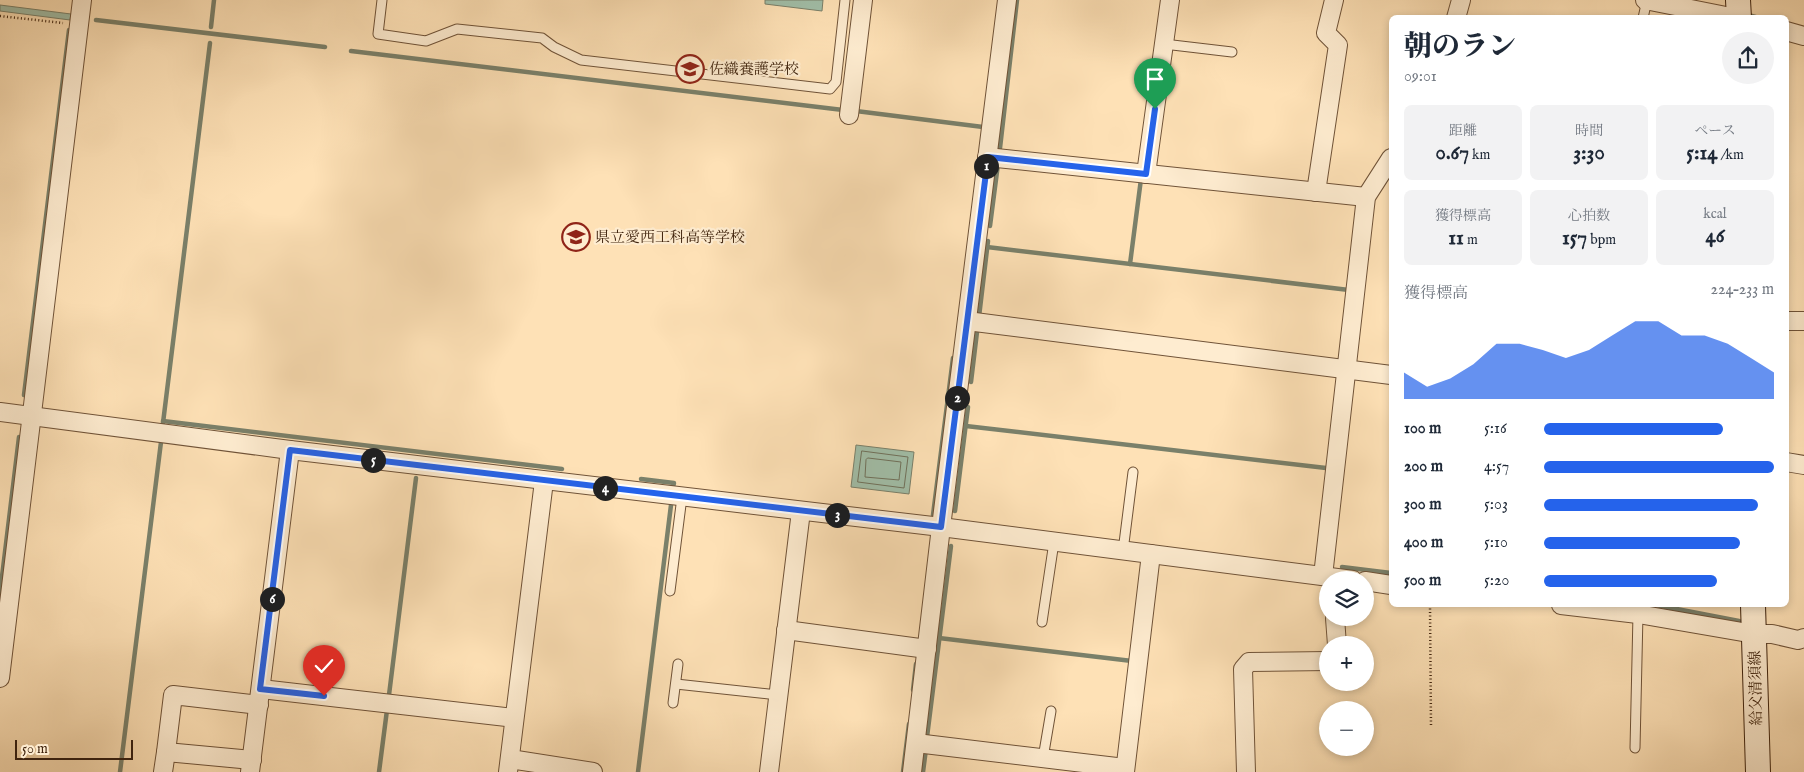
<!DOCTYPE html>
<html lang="ja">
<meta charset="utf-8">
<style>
:root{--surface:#fff;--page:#f2f2f3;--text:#1f2937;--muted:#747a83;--accent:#2563eb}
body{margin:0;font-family:"IM FELL English","Noto Serif JP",serif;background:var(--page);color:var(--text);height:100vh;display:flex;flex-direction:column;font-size:19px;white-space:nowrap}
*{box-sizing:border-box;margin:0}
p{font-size:16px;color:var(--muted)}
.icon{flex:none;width:28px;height:28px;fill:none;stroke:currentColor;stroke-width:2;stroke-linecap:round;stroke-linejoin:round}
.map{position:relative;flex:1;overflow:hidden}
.sheet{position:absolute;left:1389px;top:15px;width:400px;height:592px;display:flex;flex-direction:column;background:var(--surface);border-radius:8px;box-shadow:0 2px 8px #0003}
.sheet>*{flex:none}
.buttons{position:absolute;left:1319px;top:571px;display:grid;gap:10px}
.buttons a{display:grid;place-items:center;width:55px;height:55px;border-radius:50%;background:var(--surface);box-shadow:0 2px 8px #0003;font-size:25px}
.scale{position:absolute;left:15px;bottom:12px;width:118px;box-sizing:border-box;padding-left:5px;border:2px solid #40240e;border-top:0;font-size:14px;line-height:18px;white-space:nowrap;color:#40240e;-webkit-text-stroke:4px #feecd0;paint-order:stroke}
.pin{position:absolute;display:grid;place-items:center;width:42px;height:42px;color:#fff;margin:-51px -21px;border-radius:50% 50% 50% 0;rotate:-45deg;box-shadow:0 0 5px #0007}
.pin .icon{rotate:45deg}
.km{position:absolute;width:25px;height:25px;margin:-12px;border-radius:50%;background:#222;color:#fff;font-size:14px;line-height:25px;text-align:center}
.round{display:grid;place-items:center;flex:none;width:52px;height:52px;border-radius:26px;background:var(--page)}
.headline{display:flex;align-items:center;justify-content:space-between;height:85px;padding:0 15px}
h1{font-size:28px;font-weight:800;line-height:38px}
.metrics{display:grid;grid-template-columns:repeat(3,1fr);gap:8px;height:85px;padding:5px 15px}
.metrics div{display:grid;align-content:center;border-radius:8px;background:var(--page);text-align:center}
.metrics b{font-size:21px;font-weight:800}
.metrics small{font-size:14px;font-weight:400}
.metrics p{font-size:14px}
.chart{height:140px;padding:10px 15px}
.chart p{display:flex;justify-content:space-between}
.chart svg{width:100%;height:90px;margin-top:5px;fill:var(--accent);opacity:.7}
ul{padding:0 15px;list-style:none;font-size:16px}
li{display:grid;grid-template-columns:80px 60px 1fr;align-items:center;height:38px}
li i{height:12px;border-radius:6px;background:var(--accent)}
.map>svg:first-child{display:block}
.water{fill:#a1bea8;stroke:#7a806a}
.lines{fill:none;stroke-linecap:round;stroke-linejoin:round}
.shore{stroke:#70715b;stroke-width:1}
.stream{stroke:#7a806a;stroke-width:4.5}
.lane-casing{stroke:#705338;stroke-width:11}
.street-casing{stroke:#705338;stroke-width:20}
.secondary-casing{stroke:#40240e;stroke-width:26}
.path{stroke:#40240e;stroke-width:2.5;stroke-dasharray:1 2.5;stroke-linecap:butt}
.lane{stroke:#feecd0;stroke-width:9}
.street{stroke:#feecd0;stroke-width:18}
.secondary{stroke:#feecd0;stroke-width:24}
.route-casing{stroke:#fff;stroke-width:10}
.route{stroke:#2563eb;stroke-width:6}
.labels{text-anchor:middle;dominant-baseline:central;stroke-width:4.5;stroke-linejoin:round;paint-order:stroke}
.poi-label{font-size:15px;fill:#40240e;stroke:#feecd0;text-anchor:start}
.street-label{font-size:15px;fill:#40240e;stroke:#feecd0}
</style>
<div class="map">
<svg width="1804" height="772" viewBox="0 0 1804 772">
<rect width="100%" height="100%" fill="#fee1b6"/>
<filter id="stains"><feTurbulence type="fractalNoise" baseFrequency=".004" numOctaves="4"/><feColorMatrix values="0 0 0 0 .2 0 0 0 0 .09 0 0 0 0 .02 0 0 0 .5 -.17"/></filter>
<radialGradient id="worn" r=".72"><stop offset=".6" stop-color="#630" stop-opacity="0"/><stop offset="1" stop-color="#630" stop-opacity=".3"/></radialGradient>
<g class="water">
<path d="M765 0H823L822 11 765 4Z"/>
<path d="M0 5 71 14 70 20 0 11Z"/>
<path d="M856 445 914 452 909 494 851 487Z"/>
</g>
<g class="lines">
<g class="shore">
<path d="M862 451 908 457 904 488 858 482Z"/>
<path d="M868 458 901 462 899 480 865 477 866 460Z"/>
</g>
<g class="stream">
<path d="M1748 15 1759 18"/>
<path d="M96 20 325 47"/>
<path d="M211 27 214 0"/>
<path d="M351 51 843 110"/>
<path d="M856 111 983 127V129"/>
<path d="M1000 148 1017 0"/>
<path d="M990 226 998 164"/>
<path d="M987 247 1349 290"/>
<path d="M1130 264 1141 179"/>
<path d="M979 317 988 241"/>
<path d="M971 382 977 332"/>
<path d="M24 395 69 30"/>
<path d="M163 421 562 469"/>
<path d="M163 423 210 43"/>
<path d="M966 426 1326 468"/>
<path d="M641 479 674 483 673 487"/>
<path d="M955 511 968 407"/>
<path d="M933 515 953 358"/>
<path d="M1342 567 1391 573"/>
<path d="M0 593 19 437"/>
<path d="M1656 605 1739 621"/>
<path d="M939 638 1132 661"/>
<path d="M913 690 916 664"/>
<path d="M389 695 416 478"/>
<path d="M927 737 951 546"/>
<path d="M120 772 161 442"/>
<path d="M379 772 387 710"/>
<path d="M638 772 671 505"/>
<path d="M903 772 909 724"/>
<path d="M923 772 926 749"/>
</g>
<defs>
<g id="lane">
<path d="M382 0 378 34 426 41 457 29 542 38 554 47 581 60 830 89 836 82 845 0"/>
<path d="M1643 18 1647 0"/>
<path d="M1164 44 1232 52"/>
<path d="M1123 551 1133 472"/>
<path d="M670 591 682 497"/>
<path d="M1042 622 1054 542"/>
<path d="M676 684 778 695"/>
<path d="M673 703 678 664"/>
<path d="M1635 748 1638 614"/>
<path d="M1043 758 1051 711"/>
</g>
<g id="street">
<path d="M1645 0 1736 18"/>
<path d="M1456 18 1461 0"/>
<path d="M1786 31 1804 36"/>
<path d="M849 115 863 0"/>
<path d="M987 157 1366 197"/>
<path d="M1146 174 1170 0"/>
<path d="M1316 192 1338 45 1326 33 1334 0"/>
<path d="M967 321 1391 375"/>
<path d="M1786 321H1804"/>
<path d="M0 412 290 450 941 527 1353 580"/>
<path d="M1786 462 1804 465"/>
<path d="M1323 576 1366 197 1391 158"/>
<path d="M1365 581 1391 585"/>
<path d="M1561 605 1638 614 1754 634H1772L1798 640 1804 638"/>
<path d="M1335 618 1337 645"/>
<path d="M786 630 927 649"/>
<path d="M0 678 82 0"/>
<path d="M261 689 514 718"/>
<path d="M916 743 1125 768"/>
<path d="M510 759 593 772"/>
<path d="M252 760 166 752 173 695 259 705"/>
<path d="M163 772 166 752"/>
<path d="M250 772 290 450"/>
<path d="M508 772 544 481"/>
<path d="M769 772 801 511"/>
<path d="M912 772 941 527 1007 0"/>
<path d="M1125 772 1151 554"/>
<path d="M1246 772 1243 669 1249 662 1328 661"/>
</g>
<g id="secondary">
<path d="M1738 0 1739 18"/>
<path d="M1753 605 1758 772"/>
</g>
</defs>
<use href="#lane" class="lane-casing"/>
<use href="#street" class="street-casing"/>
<use href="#secondary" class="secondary-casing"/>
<g class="path">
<path d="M0 16 63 23"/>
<path d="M1430 605 1431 727"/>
</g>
<use href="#lane" class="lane"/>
<use href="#street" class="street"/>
<use href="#secondary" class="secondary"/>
</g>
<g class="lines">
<defs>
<path id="route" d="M324 696 260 689 290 450 941 527 988 157 1146 174 1155 109"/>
</defs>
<use href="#route" class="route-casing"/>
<use href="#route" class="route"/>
</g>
<defs>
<symbol id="school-ring" viewBox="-11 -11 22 22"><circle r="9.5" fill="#feecd0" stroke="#8f2418" stroke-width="1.5"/><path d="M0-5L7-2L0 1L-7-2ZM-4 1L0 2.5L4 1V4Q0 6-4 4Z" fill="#8f2418"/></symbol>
</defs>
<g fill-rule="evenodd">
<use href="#school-ring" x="674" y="53" width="32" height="32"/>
<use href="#school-ring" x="560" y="221" width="32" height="32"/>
</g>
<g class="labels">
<g class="poi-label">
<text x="709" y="69">佐織養護学校</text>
<text x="595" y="237">県立愛西工科高等学校</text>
</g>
<g class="street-label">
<text transform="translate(1756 688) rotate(-91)">給父清須線</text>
</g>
</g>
<rect width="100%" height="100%" filter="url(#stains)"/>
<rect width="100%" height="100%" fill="url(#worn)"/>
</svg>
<div class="buttons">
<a><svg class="icon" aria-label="layers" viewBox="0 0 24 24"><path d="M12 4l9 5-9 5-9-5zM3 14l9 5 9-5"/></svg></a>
<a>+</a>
<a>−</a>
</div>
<div class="scale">50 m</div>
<div class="pin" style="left:1155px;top:109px;background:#1e9e55"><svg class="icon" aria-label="arrive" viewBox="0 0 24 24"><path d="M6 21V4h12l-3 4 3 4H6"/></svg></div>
<div class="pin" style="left:324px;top:696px;background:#d93025"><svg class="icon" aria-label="check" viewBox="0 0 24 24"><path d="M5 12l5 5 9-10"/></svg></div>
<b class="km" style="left:986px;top:166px">1</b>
<b class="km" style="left:957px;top:398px">2</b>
<b class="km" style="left:837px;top:515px">3</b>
<b class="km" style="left:605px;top:488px">4</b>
<b class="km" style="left:373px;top:460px">5</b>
<b class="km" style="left:272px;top:599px">6</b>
<section class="sheet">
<div class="headline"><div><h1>朝のラン</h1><p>09:01</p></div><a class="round"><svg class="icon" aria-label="share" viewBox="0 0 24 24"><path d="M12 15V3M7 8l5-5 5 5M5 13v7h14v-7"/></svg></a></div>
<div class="metrics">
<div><p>距離</p><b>0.67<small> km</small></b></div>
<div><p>時間</p><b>3:30</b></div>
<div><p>ペース</p><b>5:14<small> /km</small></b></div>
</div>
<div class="metrics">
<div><p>獲得標高</p><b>11<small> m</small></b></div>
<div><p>心拍数</p><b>157<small> bpm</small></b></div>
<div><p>kcal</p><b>46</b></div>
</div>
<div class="chart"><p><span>獲得標高</span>224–233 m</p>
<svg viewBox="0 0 160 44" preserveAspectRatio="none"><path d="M0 44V31L10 38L20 34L30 27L40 17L50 17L60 20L70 24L80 20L90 13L100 6L110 6L120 13L130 13L140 17L150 24L160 31V44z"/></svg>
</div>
<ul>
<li><b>100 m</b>5:16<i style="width:78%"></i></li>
<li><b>200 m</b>4:57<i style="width:100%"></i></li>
<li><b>300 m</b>5:03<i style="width:93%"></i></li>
<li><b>400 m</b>5:10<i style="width:85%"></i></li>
<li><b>500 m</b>5:20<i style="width:75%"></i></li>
</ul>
</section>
</div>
